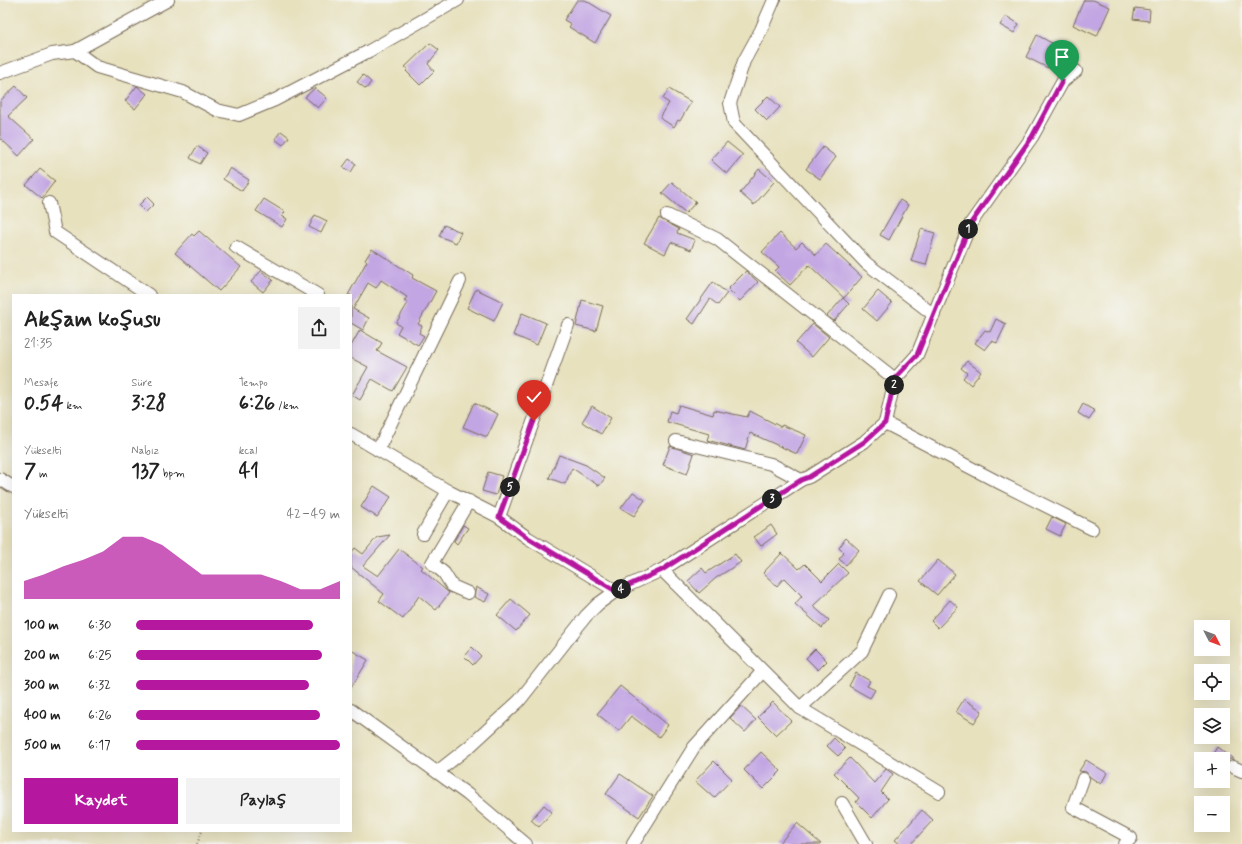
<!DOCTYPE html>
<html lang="tr">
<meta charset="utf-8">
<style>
:root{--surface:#fff;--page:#f2f2f2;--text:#222;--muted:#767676;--accent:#b5179e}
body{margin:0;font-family:Mynerve,sans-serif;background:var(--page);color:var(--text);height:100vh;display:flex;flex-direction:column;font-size:15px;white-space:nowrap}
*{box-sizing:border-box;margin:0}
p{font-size:13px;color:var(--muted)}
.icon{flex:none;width:22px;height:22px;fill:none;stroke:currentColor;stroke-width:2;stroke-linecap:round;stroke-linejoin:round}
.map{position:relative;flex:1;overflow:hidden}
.drawer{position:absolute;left:12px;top:294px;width:340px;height:538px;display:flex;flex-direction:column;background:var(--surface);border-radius:0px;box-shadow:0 4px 16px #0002}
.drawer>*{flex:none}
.needle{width:26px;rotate:132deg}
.buttons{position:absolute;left:1194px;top:620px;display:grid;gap:8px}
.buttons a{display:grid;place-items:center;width:36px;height:36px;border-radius:0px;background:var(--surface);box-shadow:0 4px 16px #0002;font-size:20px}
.pin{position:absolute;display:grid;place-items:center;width:34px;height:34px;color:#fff;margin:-41px -17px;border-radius:50% 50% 50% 0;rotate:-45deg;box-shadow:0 0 4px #0007}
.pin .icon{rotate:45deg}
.km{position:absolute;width:20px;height:20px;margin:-10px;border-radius:50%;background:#222;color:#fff;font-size:11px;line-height:20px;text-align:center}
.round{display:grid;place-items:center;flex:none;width:42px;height:42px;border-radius:0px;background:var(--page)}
.summary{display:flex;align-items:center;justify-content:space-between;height:68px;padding:0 12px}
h1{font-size:22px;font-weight:800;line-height:30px}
.metrics{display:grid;grid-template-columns:repeat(3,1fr);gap:6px;height:68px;padding:4px 12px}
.metrics div{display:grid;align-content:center}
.metrics b{font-size:20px;font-weight:800}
.metrics small{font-size:11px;font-weight:400}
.metrics p{font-size:11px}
.chart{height:112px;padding:8px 12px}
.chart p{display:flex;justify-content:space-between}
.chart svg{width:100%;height:72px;margin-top:4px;fill:var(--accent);opacity:.7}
.primary-button{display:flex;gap:8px;margin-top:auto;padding:8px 12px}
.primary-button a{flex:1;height:46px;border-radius:0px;background:var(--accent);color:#fff;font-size:16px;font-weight:800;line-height:46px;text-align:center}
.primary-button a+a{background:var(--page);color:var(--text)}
ul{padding:0 12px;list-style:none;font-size:13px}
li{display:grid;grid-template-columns:64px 48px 1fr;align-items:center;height:30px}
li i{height:10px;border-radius:5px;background:var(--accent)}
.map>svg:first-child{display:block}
.building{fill:#c2a6e3}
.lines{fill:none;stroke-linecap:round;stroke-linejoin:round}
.minor-casing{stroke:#776a56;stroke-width:14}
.path{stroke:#776a56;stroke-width:2;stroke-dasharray:1 3;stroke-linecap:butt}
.minor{stroke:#fff;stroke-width:12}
.route-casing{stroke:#fff;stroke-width:8}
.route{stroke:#b5179e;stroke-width:5}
</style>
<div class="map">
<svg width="1242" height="844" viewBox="0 0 1242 844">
<rect width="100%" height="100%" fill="#f6f6f2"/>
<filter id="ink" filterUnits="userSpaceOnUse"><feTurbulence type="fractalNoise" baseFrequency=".025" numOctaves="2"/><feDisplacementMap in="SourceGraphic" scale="8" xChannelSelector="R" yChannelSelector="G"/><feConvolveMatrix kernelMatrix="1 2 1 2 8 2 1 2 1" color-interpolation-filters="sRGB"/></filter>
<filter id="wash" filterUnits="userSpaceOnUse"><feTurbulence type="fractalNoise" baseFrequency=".012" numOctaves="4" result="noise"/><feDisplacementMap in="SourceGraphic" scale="16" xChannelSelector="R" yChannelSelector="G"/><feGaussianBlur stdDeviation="0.9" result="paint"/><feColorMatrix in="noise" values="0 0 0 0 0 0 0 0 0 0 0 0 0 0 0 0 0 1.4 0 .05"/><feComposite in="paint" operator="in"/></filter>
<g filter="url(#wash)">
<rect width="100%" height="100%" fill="#e7e1be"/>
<g id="blocks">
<g class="building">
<path d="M577 0H585L611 16 595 43 569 27 571 24 564 20Z"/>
<path d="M1084 0H1093L1110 7 1097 36 1073 25Z"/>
<path d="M1135 8 1150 10 1149 21 1133 19Z"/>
<path d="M1006 16 1019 24 1014 33 1000 25Z"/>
<path d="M1037 35 1059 47 1048 68 1026 57Z"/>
<path d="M430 43 439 50 428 64 434 71 420 85 406 71 408 69 405 67Z"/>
<path d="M363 75 371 82 366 89 357 82Z"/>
<path d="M16 86 27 98 8 116 34 139 19 156 0 138V101Z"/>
<path d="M137 86 147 94 135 109 125 101Z"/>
<path d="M315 88 327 98 318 108 305 97Z"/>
<path d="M669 89 691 102 680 121 678 120 674 127 660 118 669 103 663 99Z"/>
<path d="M768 96 780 107 767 121 755 109Z"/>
<path d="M281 131 289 137 283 145 275 139Z"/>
<path d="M727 142 743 155 727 174 711 160Z"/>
<path d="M197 146 207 153 200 164 190 158Z"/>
<path d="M823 147 836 157 820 179 806 169Z"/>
<path d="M349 159 356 164 351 172 343 167Z"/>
<path d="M230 168 249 180 242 191 223 179Z"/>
<path d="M40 169 55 181 42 198 26 185Z"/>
<path d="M759 169 774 182 754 205 740 193Z"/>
<path d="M672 182 696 202 686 213 662 193Z"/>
<path d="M147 197 154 204 146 212 139 205Z"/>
<path d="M264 199 285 212 282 216 287 219 282 227 256 211Z"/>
<path d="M900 200 908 205 889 240 880 235Z"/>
<path d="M315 215 327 221 321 233 309 227Z"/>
<path d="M659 218 679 229 677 233 695 240 691 250 671 242 665 254 644 243Z"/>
<path d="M444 225 461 232 456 243 439 236Z"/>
<path d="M921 229 935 233 926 265 911 261Z"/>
<path d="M199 231 241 267 219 291 175 253 192 234 194 236Z"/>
<path d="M780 233 796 248 802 242 816 255 826 244 862 277 844 298 809 265 790 285 775 271 779 267 762 252Z"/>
<path d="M372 249 413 275 412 278 436 291 418 324 422 326 419 333 424 336 418 345 397 333 401 326 396 323 408 303 404 301 407 297 381 280 376 288 368 283 353 309 369 318 363 330 351 323V295H348L367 261 365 260Z"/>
<path d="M261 271 273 280 263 292 251 282Z"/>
<path d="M746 271 758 282 740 301 728 289Z"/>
<path d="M713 282 727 293 718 305 710 299 694 324 687 319Z"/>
<path d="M476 289 503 302 494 321 467 308Z"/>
<path d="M878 291 892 303 877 321 863 309Z"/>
<path d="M843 298 849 304 834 321 827 316Z"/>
<path d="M582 300 603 306 596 331 576 326Z"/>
<path d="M522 313 546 323 537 345 513 335Z"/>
<path d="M996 319 1006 324 997 343 992 341 985 350 975 343 985 330 990 332Z"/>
<path d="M813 324 829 337 812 357 796 343Z"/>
<path d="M360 330 382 343 377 351 407 367 393 391 372 379 360 400 352 395 368 367 351 358V346Z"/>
<path d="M967 361 981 372 971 385 963 378 967 373 961 368Z"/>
<path d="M474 403 498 414 487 437 463 427Z"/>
<path d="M1083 404 1095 411 1089 420 1078 413Z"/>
<path d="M679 405 713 415 714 410 747 417 750 411 781 427 782 425 806 435 797 454 750 433 745 450 707 440 709 434 667 422 670 411 676 413Z"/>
<path d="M592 406 611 418 601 434 582 422Z"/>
<path d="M670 446 694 454 687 474 663 465Z"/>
<path d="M559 455 586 465 605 478 599 486 572 468 565 484 549 478Z"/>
<path d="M488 472 502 476 496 495 482 491Z"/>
<path d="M374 486 391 497 377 517 361 507Z"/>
<path d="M633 492 645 500 634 516 621 508Z"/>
<path d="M1052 517 1066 524 1060 536 1046 529Z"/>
<path d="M463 525 468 528 457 544 454 541Z"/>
<path d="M771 525 777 534 761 546 754 537Z"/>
<path d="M390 535 363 566 378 576 399 549 423 567 421 569 449 593 436 610 419 596 403 619 379 601 384 594 351 567V553L355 548 363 554 377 537Z"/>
<path d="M846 538 859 550 846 565 839 559 844 553 839 548Z"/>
<path d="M782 553 799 569 805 564 822 581 839 564 848 573 813 606 829 620 822 628 795 604 802 596 784 578 777 586 763 573Z"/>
<path d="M735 554 741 562 716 578 699 593 688 581 702 568 706 573Z"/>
<path d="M938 560 955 574 937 595 920 581Z"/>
<path d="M476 587 489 594 485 602 474 597Z"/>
<path d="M511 599 530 615 516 631 497 615Z"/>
<path d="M950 600 958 607 938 628 931 621Z"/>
<path d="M472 647 481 656 473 665 464 656Z"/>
<path d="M815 649 827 661 818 670 806 658Z"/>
<path d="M351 650 368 660 351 688Z"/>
<path d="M856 673 870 681 867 686 875 690 870 698 849 686Z"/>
<path d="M620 686 668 725 659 737 631 716 619 731 597 714Z"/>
<path d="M964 699 982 711 974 723 956 712Z"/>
<path d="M773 702 791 721 776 735 758 717Z"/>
<path d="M741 706 756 720 745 732 730 718Z"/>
<path d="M834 738 845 749 838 756 827 746Z"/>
<path d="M1217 747 1234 759H1210Z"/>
<path d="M761 752 781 771 763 789 744 770Z"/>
<path d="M850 758 874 783 886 769 893 774 881 792 888 799 872 818 856 802 859 798 834 773Z"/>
<path d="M1086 760 1107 773 1101 784 1090 777 1086 772 1079 771Z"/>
<path d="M714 761 732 779 714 798 695 781Z"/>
<path d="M620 774 653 796 639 817 606 794Z"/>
<path d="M544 805 552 812 539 827 531 820Z"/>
<path d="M922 810 933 820 911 844H900L895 840Z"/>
<path d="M797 823 821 844H779Z"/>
</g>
</g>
</g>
<g filter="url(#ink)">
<use href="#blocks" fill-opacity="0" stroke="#776a56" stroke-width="1"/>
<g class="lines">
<defs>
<g id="minor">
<path d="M774 0 761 30 744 61 730 103 734 123 866 263 934 315"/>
<path d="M75 51 97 67 183 92 217 110 239 115 275 100 369 51 458 0"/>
<path d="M0 73 52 54 75 51 168 0"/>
<path d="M49 203 55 232 149 295"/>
<path d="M667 215 717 239 895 379"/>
<path d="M236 247 318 295"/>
<path d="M885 423 1000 483 1092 529"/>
<path d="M351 434 448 491 499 517 528 538 616 591"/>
<path d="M676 441 771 464 801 480"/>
<path d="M378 450 460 281"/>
<path d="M0 479 13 487"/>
<path d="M499 517 568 325"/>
<path d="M423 534 448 491"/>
<path d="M662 570 800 708 862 651 889 595"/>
<path d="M468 593 452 586 444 573 432 563 469 501"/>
<path d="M800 708 939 792"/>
<path d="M351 710 467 794 526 844"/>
<path d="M1233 767 1242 771"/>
<path d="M437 772 470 746 519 701 586 616 598 604 616 591 662 570 801 480 809 477 864 442 885 423 895 379 917 355 971 223 1032 137 1063 81 1076 71"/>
<path d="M1083 779 1073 807 1131 838 1125 844"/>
<path d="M842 803 866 844"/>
<path d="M633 844 694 747 762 672"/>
</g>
</defs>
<use href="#minor" class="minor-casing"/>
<path class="path" d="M197 844 202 831"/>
<use href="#minor" class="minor"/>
</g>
</g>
<g class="lines" filter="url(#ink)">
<defs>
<path id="route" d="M534 421 499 517 528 538 616 591 662 570 801 480 809 477 864 442 885 423 895 378 917 355 971 223 1032 137 1062 81"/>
</defs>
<use href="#route" class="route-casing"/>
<use href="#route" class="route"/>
</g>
</svg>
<div class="buttons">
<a><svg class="needle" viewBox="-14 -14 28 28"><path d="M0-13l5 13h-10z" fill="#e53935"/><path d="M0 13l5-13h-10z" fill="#767676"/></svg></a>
<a><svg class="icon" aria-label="locate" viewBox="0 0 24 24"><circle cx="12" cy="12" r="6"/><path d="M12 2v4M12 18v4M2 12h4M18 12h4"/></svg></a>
<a><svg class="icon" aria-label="layers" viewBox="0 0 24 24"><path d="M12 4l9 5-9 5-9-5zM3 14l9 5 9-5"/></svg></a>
<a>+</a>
<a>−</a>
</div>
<div class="pin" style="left:1062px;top:81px;background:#1e9e55"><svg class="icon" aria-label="arrive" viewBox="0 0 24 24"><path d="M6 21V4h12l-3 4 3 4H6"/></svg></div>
<div class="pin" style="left:534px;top:421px;background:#d93025"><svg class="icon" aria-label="check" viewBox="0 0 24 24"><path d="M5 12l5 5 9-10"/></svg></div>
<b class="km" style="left:968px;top:229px">1</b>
<b class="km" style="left:894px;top:385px">2</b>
<b class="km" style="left:772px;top:499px">3</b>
<b class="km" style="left:621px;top:589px">4</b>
<b class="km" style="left:510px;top:487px">5</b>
<section class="drawer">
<div class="summary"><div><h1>Akşam koşusu</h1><p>21:35</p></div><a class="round"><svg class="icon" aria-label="share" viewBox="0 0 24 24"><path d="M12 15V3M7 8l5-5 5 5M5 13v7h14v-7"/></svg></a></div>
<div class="metrics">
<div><p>Mesafe</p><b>0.54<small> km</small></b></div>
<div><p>Süre</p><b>3:28</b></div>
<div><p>Tempo</p><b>6:26<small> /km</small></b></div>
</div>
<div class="metrics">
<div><p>Yükselti</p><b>7<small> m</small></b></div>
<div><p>Nabız</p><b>137<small> bpm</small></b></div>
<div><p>kcal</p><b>41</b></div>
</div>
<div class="chart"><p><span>Yükselti</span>42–49 m</p>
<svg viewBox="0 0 160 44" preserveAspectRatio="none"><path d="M0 44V33L10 29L20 24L30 20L40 15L50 6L60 6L70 11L80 20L90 29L100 29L110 29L120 29L130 33L140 38L150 38L160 33V44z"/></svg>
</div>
<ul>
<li><b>100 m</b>6:30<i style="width:87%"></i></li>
<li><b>200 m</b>6:25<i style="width:91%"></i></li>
<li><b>300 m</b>6:32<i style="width:85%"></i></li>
<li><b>400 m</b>6:26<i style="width:90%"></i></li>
<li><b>500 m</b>6:17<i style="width:100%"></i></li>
</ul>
<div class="primary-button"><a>Kaydet</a><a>Paylaş</a></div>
</section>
</div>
